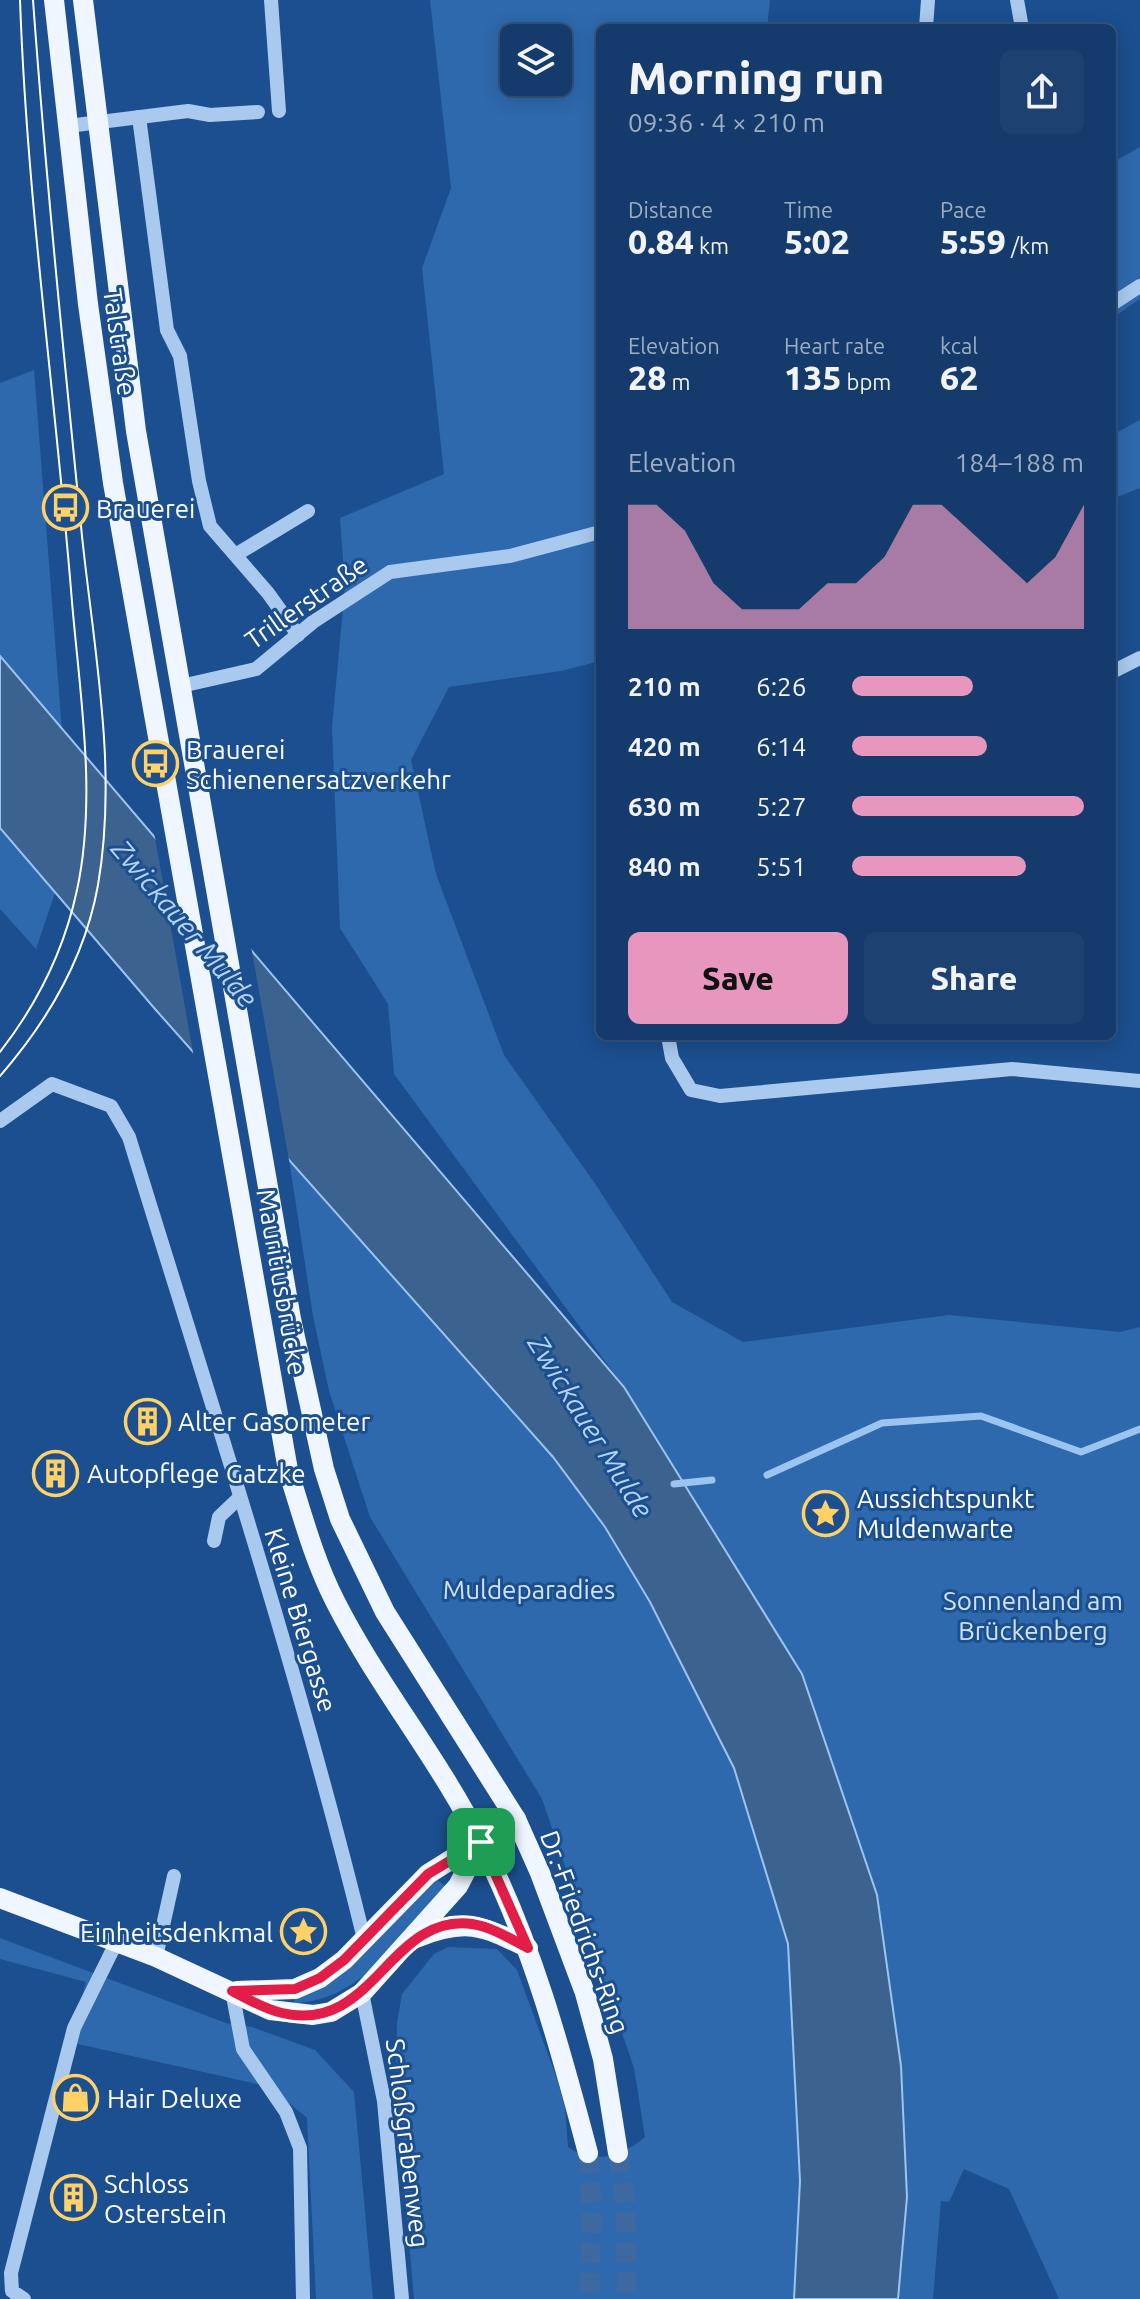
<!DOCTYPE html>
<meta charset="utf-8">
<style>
:root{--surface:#143b6b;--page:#1d4271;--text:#f1f3f6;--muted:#9dadc1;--line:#33557e;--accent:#e797bd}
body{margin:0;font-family:Ubuntu,sans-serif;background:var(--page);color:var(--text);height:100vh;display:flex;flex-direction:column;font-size:30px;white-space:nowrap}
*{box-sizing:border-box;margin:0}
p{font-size:26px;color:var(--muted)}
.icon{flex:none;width:44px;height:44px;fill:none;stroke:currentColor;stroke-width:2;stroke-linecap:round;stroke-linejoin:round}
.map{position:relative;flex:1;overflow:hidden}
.sheet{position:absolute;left:596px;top:24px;width:520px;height:1016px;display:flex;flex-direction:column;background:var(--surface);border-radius:12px;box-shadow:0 4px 20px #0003,0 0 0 2px var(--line)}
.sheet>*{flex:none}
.buttons{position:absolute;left:500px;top:24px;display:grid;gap:16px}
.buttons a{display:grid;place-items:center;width:72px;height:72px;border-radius:12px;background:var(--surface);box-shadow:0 4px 20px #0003,0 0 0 2px var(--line);font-size:40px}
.pin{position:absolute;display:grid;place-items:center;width:68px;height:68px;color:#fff;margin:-34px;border-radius:16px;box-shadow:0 4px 12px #0006}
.round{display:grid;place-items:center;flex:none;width:84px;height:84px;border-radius:12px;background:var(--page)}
.overview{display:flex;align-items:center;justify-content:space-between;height:136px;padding:0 32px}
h1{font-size:44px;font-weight:800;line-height:60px}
.metrics{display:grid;grid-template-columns:repeat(3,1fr);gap:12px;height:136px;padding:8px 32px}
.metrics div{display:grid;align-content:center}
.metrics b{font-size:34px;font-weight:800}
.metrics small{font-size:22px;font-weight:400}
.metrics p{font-size:22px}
.chart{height:224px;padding:16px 32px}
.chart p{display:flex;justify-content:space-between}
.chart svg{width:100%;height:144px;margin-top:8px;fill:var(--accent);opacity:.7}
.cta{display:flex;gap:16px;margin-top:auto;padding:16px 32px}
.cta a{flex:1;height:92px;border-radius:12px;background:var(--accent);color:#111;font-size:32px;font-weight:800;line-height:92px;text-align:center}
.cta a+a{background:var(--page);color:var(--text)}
ul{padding:0 32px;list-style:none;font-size:26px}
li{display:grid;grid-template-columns:128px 96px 1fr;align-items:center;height:60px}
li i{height:20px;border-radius:10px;background:var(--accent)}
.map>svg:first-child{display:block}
.green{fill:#2e69ad;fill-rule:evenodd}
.water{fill:#3c6290;stroke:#9cc4f0;stroke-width:2}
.pier{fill:#1b4f8f}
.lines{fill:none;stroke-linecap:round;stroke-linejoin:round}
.stream{stroke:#9cc4f0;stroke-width:7}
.major-tunnel{stroke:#3d69a0;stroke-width:20;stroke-dasharray:20 10;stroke-linecap:butt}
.minor{stroke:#a9c9ee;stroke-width:14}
.major{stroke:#f0f6ff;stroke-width:20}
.tram{stroke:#fff;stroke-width:2}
.route-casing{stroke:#fff;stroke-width:16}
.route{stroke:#e11d48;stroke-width:10}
.labels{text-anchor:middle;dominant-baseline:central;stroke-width:6;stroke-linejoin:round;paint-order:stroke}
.street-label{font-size:26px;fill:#fff;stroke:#1b4f8f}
.poi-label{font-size:26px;fill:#fff;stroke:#1b4f8f;text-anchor:start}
.park-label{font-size:26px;fill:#cfe3fa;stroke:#1b4f8f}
.water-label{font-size:28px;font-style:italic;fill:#b5d3f5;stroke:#1b4f8f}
</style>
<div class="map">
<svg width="1140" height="2299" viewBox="0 0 1140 2299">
<rect width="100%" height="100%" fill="#1b4f8f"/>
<g class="green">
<path d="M430 0H770L767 28H600V661L561 671 449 687 411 760 436 874 504 1055 596 1185 672 1302 743 1342 949 1315 1120 1332 1140 1327V2299H1059L1009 2189 964 2169 949 2202 941 2201 933 2299H898L903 2257 901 2066 877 1895 802 1674 624 1387 394 1074 388 1004 340 928 332 727 345 587 340 518 444 474 422 268 451 188ZM514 38H558V82H514Z"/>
<path d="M1140 147V299L1112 318V163Z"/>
<path d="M34 370 62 731 0 656V383Z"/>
<path d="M1140 420V488L1112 499V435Z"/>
<path d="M0 828 55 893 36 949 0 909Z"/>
<path d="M289 1159 553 1457 605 1527 650 1602 734 1768 788 1944 800 2181 794 2299H414L396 2093 397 2023 402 1994 434 1954 448 1947 497 1949 517 1970 557 2079 565 2108 568 2147C594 2165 623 2156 645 2137L634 2068 542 1799 370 1517 329 1391 313 1316Z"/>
<path d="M436 1879 447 1887C405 1933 362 2001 295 2003L293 1996Z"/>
<path d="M0 1938 226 2023 252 2027 315 2050 354 2092 373 2299H316L307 2118 270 2087 69 2042 86 1982 0 1959Z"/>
</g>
<path class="water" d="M0 656 624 1387 802 1674 877 1895 901 2066 907 2197 898 2299H794L800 2181 788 1944 734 1768 650 1602 605 1527 553 1457 155 1009 0 828Z"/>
<path class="pier" d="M154 832 251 946 290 1166 194 1058Z"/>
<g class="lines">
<g class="stream">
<path d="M767 1475 882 1423 981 1416 1081 1452 1140 1429"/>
<path d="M674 1484 712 1480"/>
</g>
<g class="major-tunnel">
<path d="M588 2153 592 2212 589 2299"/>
<path d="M618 2153 625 2200 627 2299"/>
</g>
<g class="minor">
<path d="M271 0 279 111"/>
<path d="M1017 0 1022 28"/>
<path d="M926 28 928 0"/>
<path d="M139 117 167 330 180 356 199 481 210 526 268 593 298 635"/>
<path d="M68 126 188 111 210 115 258 112"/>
<path d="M1112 304 1140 286"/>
<path d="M237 554 308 511"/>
<path d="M1112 672 1140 658"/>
<path d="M181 686 256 669 313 622 390 572 510 556 600 532"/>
<path d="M668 1036 672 1058 691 1090 720 1096 1012 1069 1140 1081"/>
<path d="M0 1121 52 1084 111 1106 129 1137C211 1403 298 1669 364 1939"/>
<path d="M214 1541 219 1517 239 1498"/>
<path d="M156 1957 174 1876"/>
<path d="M232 1991 243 2049 286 2112 300 2148 303 2299"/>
<path d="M362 1993 384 2101 402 2299"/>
<path d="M24 2299 12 2291 11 2273 74 2028 117 1941"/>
</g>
<g class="major">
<path d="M54 0 88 304 113 483 288 1470C302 1514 314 1560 335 1601 378 1686 440 1760 482 1845 532 1944 560 2047 588 2153"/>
<path d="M83 0 136 431 291 1319 324 1469 340 1519 385 1612 516 1819 540 1873 585 1993 603 2059 618 2153"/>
<path d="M0 1898 156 1957 270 2010 313 2015 331 2012 362 1993 458 1886 481 1842"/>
<path d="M416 1938C465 1918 482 1925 528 1948"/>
<path d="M237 1991 295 1989 320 1978 344 1960 428 1874 516 1819"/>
</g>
<g class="tram">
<path d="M0 1052C38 1003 64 951 77 890 97 797 80 696 72 602 56 401 27 201 20 0"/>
<path d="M0 1076C47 1022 85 958 98 885 118 770 94 651 82 536 64 357 46 179 33 0"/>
</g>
</g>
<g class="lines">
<defs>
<path id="route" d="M481 1842 528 1948C511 1939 492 1927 472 1924 389 1913 374 2035 282 2013 264 2009 248 1999 232 1991L295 1989 320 1978 344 1960 428 1874Z"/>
</defs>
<use href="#route" class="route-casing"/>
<use href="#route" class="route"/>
</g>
<defs>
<symbol id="bus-ring" viewBox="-11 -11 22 22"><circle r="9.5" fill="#1b4f8f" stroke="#ffd166" stroke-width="1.5"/><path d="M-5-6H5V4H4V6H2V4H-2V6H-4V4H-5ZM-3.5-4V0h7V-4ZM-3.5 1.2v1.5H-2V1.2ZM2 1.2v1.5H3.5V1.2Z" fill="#ffd166"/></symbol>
<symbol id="building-ring" viewBox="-11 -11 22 22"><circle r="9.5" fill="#1b4f8f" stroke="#ffd166" stroke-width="1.5"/><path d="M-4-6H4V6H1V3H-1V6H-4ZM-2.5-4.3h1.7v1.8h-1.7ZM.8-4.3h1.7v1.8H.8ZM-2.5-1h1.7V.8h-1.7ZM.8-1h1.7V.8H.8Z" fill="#ffd166"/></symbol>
<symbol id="sight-ring" viewBox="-11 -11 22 22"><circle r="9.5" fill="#1b4f8f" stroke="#ffd166" stroke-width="1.5"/><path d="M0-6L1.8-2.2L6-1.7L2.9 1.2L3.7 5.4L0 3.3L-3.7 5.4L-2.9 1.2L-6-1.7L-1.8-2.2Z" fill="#ffd166"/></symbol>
<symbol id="shop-ring" viewBox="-11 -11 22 22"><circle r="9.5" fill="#1b4f8f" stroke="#ffd166" stroke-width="1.5"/><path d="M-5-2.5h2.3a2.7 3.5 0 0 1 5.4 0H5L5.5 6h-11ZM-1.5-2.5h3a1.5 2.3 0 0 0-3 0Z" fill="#ffd166"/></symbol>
</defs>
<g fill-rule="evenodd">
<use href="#bus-ring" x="40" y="482" width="51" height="51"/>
<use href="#bus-ring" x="130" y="738" width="51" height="51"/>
<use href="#building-ring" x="122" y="1396" width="51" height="51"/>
<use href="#building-ring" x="30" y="1448" width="51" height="51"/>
<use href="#sight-ring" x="800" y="1488" width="51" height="51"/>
<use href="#sight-ring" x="278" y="1906" width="51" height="51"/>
<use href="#shop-ring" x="50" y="2072" width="51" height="51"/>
<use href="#building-ring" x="48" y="2172" width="51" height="51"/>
</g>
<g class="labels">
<g class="street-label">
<text transform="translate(120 342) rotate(82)">Talstraße</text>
<text transform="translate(306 602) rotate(-35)">Trillerstraße</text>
<text transform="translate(282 1282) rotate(80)">Mauritiusbrücke</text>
<text transform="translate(301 1620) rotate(73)">Kleine Biergasse</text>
<text transform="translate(585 1932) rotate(70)">Dr.-Friedrichs-Ring</text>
<text transform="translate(408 2143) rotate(83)">Schloßgrabenweg</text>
</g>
<g class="poi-label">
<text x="96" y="508">Brauerei</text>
<text x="186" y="749">Brauerei<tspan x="186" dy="30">Schienenersatzverkehr</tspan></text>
<text x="178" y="1421">Alter Gasometer</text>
<text x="87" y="1473">Autopflege Gatzke</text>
<text x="857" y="1498">Aussichtspunkt<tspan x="857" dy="30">Muldenwarte</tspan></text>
<text x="273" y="1932" text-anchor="end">Einheitsdenkmal</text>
<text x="107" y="2098">Hair Deluxe</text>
<text x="104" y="2183">Schloss<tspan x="104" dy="30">Osterstein</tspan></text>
</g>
<g class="park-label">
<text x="529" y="1589">Muldeparadies</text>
<text x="1033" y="1600">Sonnenland am<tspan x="1033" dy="30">Brückenberg</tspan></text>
</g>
<g class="water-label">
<text transform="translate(185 923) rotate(50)">Zwickauer Mulde</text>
<text transform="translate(591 1426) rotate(58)">Zwickauer Mulde</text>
</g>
</g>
</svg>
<div class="buttons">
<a><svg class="icon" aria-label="layers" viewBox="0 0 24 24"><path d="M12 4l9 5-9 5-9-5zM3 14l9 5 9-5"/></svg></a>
</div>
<div class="pin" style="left:481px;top:1842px;background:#1e9e55"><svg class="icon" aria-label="arrive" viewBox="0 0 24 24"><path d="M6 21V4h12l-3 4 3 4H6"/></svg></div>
<section class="sheet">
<div class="overview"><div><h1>Morning run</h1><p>09:36 · 4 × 210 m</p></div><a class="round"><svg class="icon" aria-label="share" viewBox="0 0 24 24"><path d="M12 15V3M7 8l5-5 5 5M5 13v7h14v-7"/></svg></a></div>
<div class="metrics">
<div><p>Distance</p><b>0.84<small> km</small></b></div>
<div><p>Time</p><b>5:02</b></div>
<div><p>Pace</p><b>5:59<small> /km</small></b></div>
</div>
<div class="metrics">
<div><p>Elevation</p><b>28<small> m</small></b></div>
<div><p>Heart rate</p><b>135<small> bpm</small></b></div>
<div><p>kcal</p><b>62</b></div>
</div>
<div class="chart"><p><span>Elevation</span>184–188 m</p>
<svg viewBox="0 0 160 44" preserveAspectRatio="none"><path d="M0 44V6L10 6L20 14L30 30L40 38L50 38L60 38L70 30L80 30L90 22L100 6L110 6L120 14L130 22L140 30L150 22L160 6V44z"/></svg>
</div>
<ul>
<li><b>210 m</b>6:26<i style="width:52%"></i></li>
<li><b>420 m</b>6:14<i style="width:58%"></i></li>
<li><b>630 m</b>5:27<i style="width:100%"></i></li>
<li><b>840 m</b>5:51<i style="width:75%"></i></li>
</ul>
<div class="cta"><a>Save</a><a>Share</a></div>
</section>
</div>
